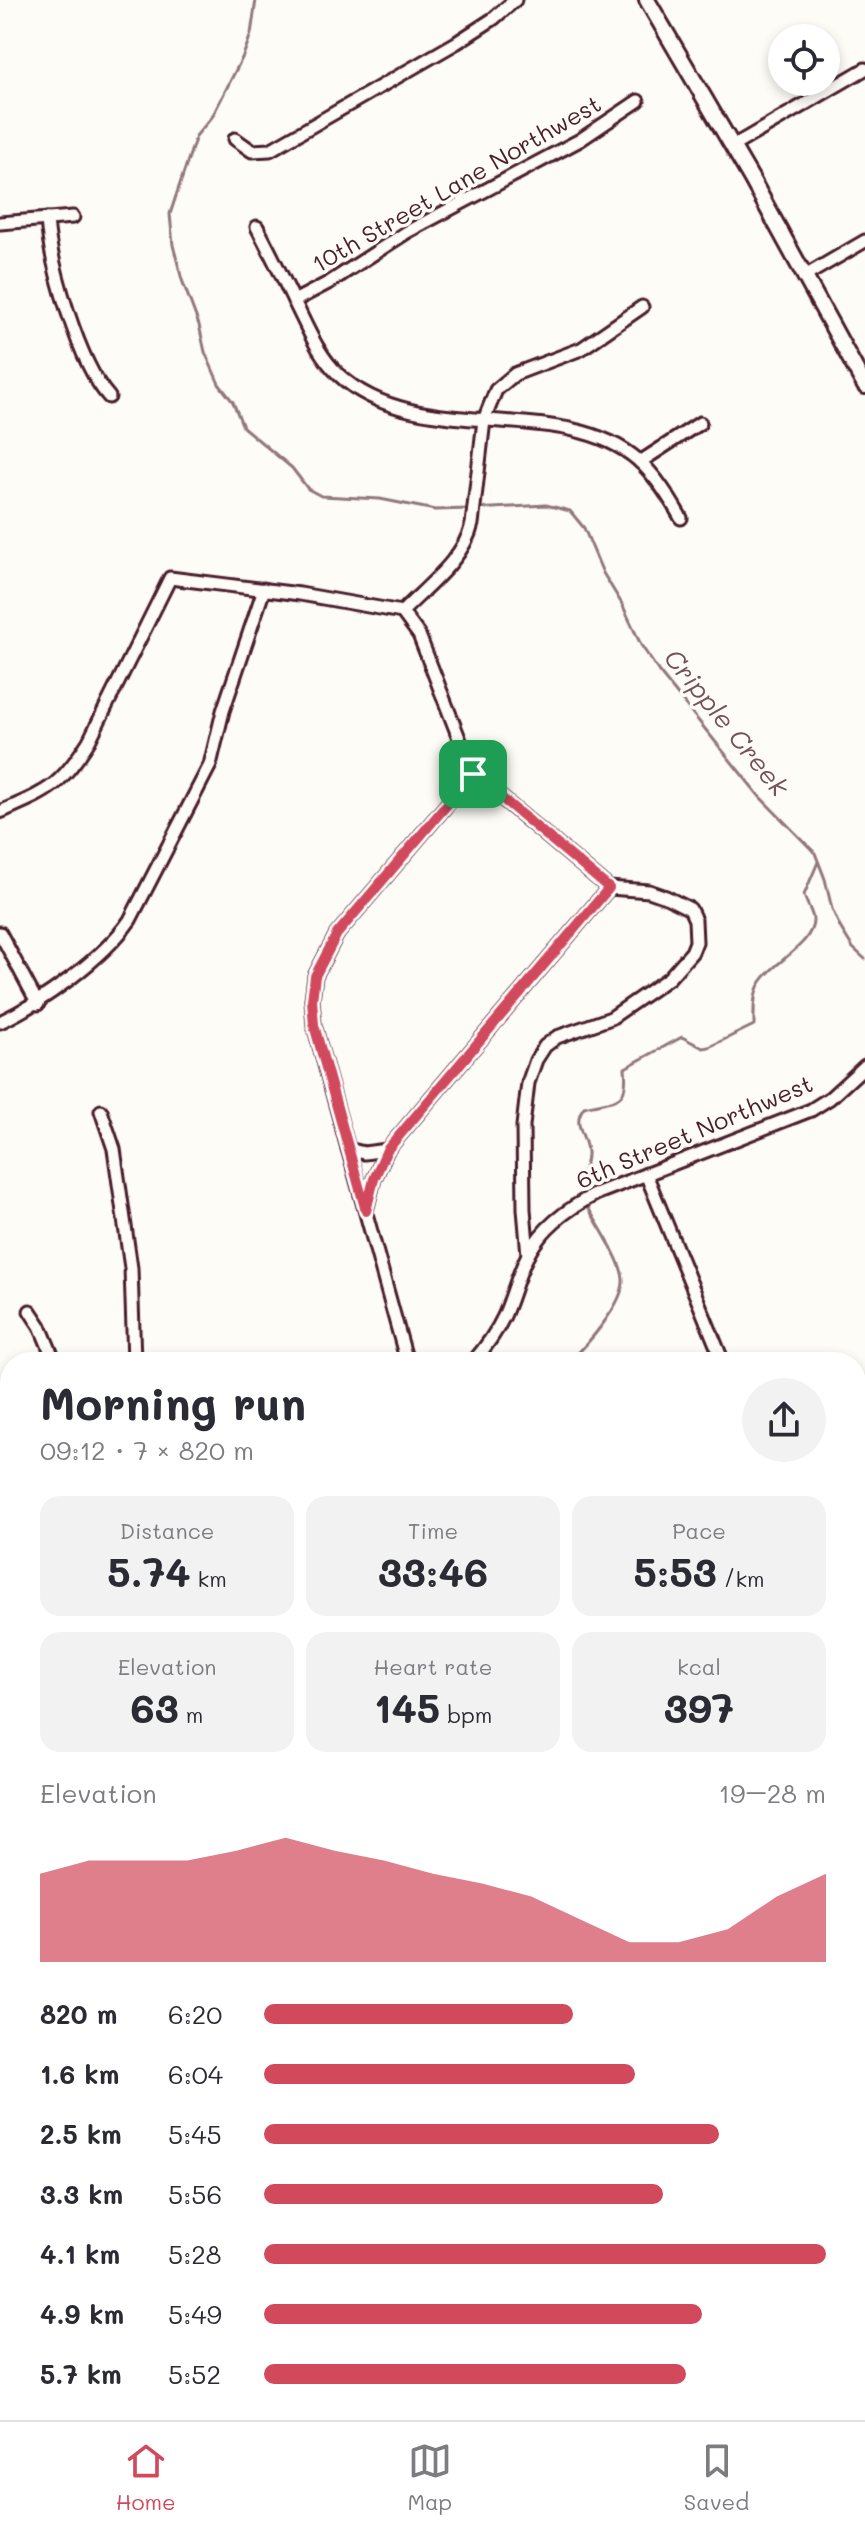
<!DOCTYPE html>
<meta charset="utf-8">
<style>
:root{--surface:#fff;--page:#f2f2f3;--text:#2b2b33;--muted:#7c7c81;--line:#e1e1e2;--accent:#d1495b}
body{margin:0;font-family:Mali,sans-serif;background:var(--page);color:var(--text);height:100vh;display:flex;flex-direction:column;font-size:30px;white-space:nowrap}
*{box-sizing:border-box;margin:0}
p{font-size:26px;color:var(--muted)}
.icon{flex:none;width:44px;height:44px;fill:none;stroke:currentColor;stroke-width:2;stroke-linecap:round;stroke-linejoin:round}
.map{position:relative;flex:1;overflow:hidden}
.details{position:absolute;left:0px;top:1352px;width:866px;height:1068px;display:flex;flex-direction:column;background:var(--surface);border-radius:32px 32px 0 0;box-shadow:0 4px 12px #0003}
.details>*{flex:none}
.tools{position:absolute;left:768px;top:24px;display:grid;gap:16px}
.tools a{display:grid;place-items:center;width:72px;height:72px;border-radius:50%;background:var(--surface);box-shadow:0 4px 12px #0003;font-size:40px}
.pin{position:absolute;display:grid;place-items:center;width:68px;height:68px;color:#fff;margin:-34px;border-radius:16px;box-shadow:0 4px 12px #0006}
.round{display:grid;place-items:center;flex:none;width:84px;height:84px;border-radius:42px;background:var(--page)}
.summary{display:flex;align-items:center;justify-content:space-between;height:136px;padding:0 40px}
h1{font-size:44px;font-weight:800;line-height:60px}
.figures{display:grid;grid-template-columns:repeat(3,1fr);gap:12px;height:136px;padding:8px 40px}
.figures div{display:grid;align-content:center;border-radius:20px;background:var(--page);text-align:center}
.figures b{font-size:40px;font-weight:800}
.figures small{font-size:22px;font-weight:400}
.figures p{font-size:22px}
.chart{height:224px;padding:16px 40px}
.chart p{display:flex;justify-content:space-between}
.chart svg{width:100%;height:144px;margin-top:8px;fill:var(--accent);opacity:.7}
ul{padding:0 40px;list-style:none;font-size:26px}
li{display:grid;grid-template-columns:128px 96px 1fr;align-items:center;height:60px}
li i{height:20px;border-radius:10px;background:var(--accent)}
.menu{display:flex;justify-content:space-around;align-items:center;height:112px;border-top:2px solid var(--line);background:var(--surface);font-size:22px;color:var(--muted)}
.menu a{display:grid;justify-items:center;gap:4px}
.menu .current{color:var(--accent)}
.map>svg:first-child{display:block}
.built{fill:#f0ece8}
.cemetery{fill:url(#cemetery-stones);stroke:#967e82;stroke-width:2}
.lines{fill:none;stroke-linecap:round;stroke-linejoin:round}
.stream{stroke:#91777b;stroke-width:3}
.minor-casing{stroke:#4a1f2b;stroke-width:17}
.major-casing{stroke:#4a1f2b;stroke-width:20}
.minor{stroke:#fdfcf7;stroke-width:11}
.major{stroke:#fdfcf7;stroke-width:14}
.route-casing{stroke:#fff;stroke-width:16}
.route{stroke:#d1495b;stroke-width:10}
.labels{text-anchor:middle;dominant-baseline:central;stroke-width:7;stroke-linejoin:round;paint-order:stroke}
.street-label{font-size:24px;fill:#4a1f2b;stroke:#fdfcf7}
.water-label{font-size:26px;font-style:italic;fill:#73525a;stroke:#fdfcf7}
</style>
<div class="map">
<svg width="865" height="2420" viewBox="0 0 865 2420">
<defs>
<pattern id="cemetery-stones" width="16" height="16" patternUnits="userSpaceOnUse" patternTransform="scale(2)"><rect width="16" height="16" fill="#e3dcda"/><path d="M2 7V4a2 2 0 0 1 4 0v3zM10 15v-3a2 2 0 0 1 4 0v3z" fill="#c4bcbb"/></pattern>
</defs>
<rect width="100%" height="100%" fill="#fdfcf7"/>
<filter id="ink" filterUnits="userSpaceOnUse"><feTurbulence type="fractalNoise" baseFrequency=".0125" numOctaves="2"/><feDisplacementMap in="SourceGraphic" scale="16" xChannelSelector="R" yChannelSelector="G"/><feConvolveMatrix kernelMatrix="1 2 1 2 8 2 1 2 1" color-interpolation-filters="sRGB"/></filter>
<g filter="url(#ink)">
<path class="built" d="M14 2410H107L112 2420H0V2417Z"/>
<path class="cemetery" d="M10 1788V2289L0 2292V1792Z"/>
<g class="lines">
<g class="stream">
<path d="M256 0 251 34 243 56 212 117 196 136 170 214 173 245 182 280 199 325 205 352 219 384 233 402 243 427 292 468 308 489 321 496 380 499 435 510 469 509"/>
<path d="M476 509 546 505 570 511 584 528 603 573 622 604 641 645 659 672 760 797 815 853 825 879 832 909 840 927 853 948 865 959"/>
<path d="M580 1185C582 1175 588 1162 587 1152 586 1134 571 1124 584 1107 615 1099 629 1105 625 1068L682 1037 703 1048 709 1047 754 1025C754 1013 753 998 758 987 769 963 815 945 813 919 812 911 806 903 804 895L818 862"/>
<path d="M569 1362C586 1346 625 1303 623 1279 622 1261 597 1223 587 1206"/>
<path d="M677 2410 682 2420"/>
</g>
<defs>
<g id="minor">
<path d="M235 139 252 151 270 150 456 43 493 19 515 0"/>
<path d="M733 146 865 69"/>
<path d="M47 219C50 264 79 364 109 397"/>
<path d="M0 223 73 217"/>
<path d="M257 227C270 252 283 278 295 303 308 329 318 355 339 375 417 448 562 394 638 460 656 476 669 497 681 518"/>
<path d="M805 276 865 241"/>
<path d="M294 301 330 282 407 232 580 140 638 101"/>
<path d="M640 462 700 423"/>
<path d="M402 612C426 587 464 559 472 524L484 420 496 390 515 374 581 349 642 307"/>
<path d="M0 812C50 790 59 788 89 741L170 578 300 594 402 612 419 635 473 774 609 888 649 891 666 897 690 909 695 920 696 942 692 952 669 978 611 1018 557 1037 545 1046 536 1060 528 1083 523 1126 524 1209 528 1255"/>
<path d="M0 933 38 1004"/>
<path d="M0 1022C41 1003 104 958 130 920L210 765 223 711 264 589"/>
<path d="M101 1111 114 1149 131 1268 134 1362"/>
<path d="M348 1149 364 1153 387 1150"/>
<path d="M646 1174 723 1362"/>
<path d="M367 1207 374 1179 387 1150 609 888"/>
<path d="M30 1311 40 1326 55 1362"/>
<path d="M407 1362 314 1025 312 1000 315 976 337 934 473 774"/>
<path d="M473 1362C485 1348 496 1333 504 1316 513 1296 518 1272 529 1253 544 1225 570 1207 598 1193L811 1110 830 1098 865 1066"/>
<path d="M0 1395 10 1391"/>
<path d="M0 1592 10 1588"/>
<path d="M856 1666 865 1664"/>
<path d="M856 2041 865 2039"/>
<path d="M856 2289 865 2284"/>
<path d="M0 2299 10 2296"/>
<path d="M0 2393 6 2406"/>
<path d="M115 2410 120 2420"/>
<path d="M442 2410 446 2420"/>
<path d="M581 2410 586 2420"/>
<path d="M843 2410 848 2420"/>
<path d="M197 2420 220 2410"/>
<path d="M550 2420 574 2410"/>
</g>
<g id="major">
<path d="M647 0 751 178 865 386"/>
<path d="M0 1785 10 1780"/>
<path d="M856 1877 865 1879"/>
</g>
</defs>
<use href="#minor" class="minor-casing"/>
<use href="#major" class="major-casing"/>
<use href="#minor" class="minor"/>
<use href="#major" class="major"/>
</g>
</g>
<g class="lines" filter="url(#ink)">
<defs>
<path id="route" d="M473 774 609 888 387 1150 374 1179 366 1211 314 1025 312 1000 315 976 337 934Z"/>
</defs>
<use href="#route" class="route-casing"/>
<use href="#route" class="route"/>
</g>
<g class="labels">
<g class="street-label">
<text transform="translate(456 183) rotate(-30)">10th Street Lane Northwest</text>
<text transform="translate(694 1131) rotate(-23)">6th Street Northwest</text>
</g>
<g class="water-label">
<text transform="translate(727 722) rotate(51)">Cripple Creek</text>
</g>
</g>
</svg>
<div class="tools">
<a><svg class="icon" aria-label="locate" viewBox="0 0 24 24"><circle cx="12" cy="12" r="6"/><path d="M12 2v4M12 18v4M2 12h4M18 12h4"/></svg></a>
</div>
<div class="pin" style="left:473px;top:774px;background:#1e9e55"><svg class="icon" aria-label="arrive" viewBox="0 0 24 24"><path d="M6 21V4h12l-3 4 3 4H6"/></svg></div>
<section class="details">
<div class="summary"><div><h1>Morning run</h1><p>09:12 · 7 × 820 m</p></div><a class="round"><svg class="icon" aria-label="share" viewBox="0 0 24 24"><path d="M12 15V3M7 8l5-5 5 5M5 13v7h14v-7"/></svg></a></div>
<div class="figures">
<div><p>Distance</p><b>5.74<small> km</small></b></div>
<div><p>Time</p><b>33:46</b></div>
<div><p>Pace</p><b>5:53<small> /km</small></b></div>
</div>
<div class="figures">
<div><p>Elevation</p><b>63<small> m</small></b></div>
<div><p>Heart rate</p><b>145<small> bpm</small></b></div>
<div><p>kcal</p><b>397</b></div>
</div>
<div class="chart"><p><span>Elevation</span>19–28 m</p>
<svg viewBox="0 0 160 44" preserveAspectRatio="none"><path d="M0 44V17L10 13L20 13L30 13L40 10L50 6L60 10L70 13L80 17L90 20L100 24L110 31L120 38L130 38L140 34L150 24L160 17V44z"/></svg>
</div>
<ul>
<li><b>820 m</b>6:20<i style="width:55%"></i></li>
<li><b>1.6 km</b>6:04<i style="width:66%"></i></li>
<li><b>2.5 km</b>5:45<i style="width:81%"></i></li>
<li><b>3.3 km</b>5:56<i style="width:71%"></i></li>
<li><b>4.1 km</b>5:28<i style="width:100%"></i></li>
<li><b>4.9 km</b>5:49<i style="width:78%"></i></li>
<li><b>5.7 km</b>5:52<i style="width:75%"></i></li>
</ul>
</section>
</div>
<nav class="menu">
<a class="current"><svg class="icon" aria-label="home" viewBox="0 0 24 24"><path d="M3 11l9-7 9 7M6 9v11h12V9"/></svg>Home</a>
<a><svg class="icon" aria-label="map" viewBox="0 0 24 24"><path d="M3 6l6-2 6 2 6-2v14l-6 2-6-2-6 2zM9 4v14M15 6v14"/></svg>Map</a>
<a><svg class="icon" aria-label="saved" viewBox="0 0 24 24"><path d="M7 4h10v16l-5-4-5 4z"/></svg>Saved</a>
</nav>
